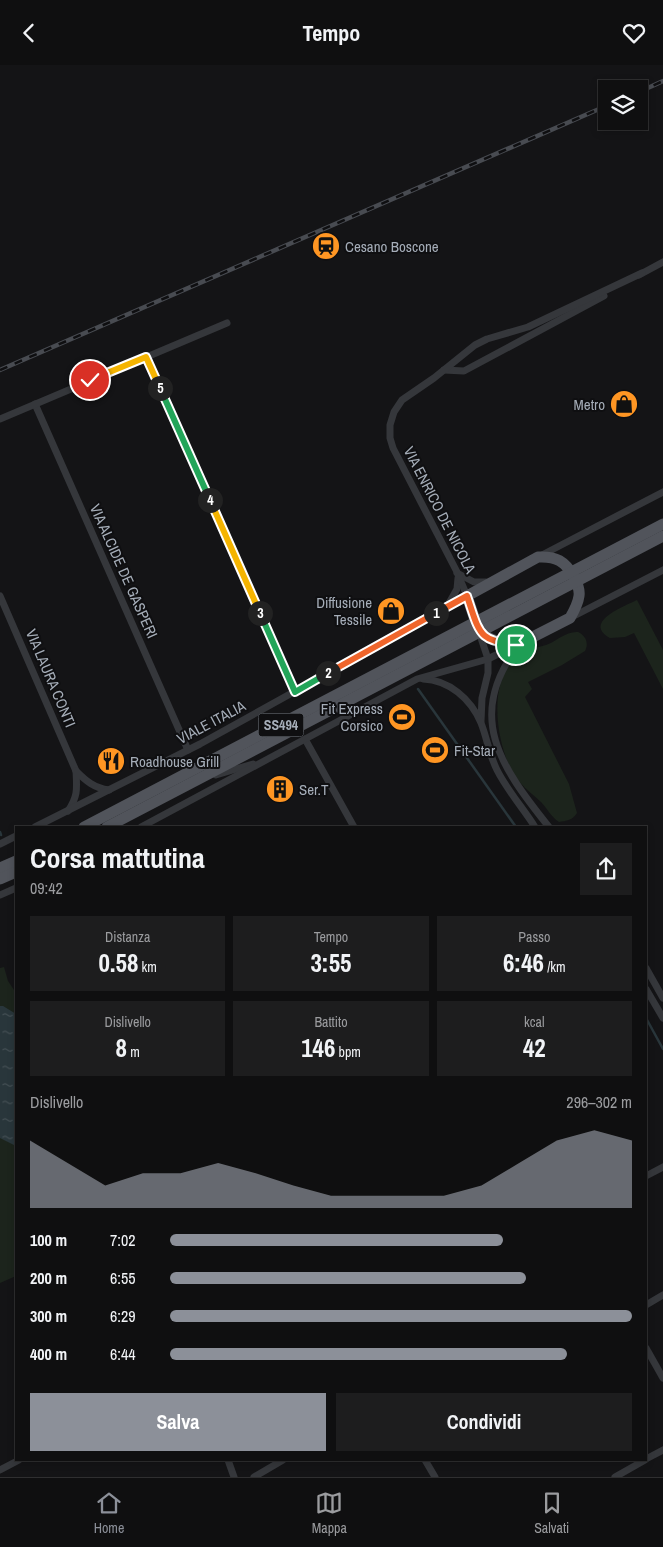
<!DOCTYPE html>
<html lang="it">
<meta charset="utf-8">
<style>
:root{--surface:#0f0f10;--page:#1d1d1e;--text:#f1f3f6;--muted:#9b9c9f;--line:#2f2f30;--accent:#8c9099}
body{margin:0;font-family:"Archivo Narrow",sans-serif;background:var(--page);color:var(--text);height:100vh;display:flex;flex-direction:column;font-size:19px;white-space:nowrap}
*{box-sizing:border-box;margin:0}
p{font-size:16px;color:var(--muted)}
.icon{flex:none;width:28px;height:28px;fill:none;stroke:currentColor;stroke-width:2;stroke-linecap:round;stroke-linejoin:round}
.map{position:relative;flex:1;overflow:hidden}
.drawer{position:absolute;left:15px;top:761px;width:632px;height:635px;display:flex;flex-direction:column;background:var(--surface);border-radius:0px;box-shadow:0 2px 8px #0003,0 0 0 1px var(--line)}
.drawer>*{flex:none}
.tools{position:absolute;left:598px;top:15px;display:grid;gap:10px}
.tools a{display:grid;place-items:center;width:50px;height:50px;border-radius:0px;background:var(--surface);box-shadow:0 2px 8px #0003,0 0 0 1px var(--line);font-size:25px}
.pin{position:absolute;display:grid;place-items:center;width:42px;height:42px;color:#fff;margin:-21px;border:2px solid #fff;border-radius:50%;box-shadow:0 1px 5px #0007}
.km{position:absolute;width:25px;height:25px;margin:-12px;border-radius:50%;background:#222;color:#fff;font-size:14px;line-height:25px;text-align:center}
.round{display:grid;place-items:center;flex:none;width:52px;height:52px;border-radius:0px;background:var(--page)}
.summary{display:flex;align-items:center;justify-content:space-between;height:85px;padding:0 15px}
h1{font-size:28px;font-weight:700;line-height:38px}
.stats{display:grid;grid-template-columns:repeat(3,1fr);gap:8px;height:85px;padding:5px 15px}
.stats div{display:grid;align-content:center;border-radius:0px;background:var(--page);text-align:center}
.stats b{font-size:25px;font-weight:700}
.stats small{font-size:14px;font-weight:400}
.stats p{font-size:14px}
.chart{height:140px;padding:10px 15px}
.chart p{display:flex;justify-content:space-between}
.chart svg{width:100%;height:90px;margin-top:5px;fill:var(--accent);opacity:.7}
.primary-button{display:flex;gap:10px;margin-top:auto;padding:10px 15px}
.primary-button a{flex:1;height:58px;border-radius:0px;background:var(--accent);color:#fff;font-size:20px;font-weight:700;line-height:58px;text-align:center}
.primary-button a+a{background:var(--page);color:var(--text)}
ul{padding:0 15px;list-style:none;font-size:16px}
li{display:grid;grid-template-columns:80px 60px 1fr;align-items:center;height:38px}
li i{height:12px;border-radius:6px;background:var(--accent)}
header{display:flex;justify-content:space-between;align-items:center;height:65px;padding:0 15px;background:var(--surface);font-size:22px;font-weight:700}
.tabs{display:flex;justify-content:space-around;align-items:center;height:70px;border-top:1px solid var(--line);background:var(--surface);font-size:14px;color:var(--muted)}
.tabs a{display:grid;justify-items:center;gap:2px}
.tabs .active{color:var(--accent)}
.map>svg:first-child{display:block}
.green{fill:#1c241c}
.water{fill:url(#water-ripples)}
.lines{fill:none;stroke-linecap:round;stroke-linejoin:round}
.stream{stroke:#29363b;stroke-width:2.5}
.minor{stroke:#35373b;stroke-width:7}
.primary{stroke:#51545b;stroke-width:11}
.rail-casing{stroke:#484b51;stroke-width:4.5}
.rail{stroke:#0f0f11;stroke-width:2.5;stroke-dasharray:8;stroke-linecap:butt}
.split-1-casing{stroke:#fff;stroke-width:10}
.split-2-casing{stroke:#fff;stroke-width:10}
.split-3-casing{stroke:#fff;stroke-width:10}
.split-4-casing{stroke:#fff;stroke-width:10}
.split-5-casing{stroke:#fff;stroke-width:10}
.split-6-casing{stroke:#fff;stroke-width:10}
.split-1{stroke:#f0652b;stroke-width:6}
.split-2{stroke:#f0652b;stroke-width:6}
.split-3{stroke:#22a559;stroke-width:6}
.split-4{stroke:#f5b400;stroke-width:6}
.split-5{stroke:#22a559;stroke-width:6}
.split-6{stroke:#f5b400;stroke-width:6}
.labels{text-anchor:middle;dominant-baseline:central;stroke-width:4;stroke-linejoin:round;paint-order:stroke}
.shield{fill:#0f0f11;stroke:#787e86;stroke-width:1}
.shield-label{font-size:14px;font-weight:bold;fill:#a5adb8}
.poi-label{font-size:15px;fill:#a5adb8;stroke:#0f0f11;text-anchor:start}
.street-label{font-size:15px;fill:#a5adb8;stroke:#0f0f11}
</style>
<header><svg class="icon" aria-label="back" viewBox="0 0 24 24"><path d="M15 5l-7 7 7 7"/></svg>Tempo<svg class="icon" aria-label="heart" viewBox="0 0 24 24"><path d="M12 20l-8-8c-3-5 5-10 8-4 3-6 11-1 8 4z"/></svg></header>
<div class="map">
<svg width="663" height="1412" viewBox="0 0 663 1412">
<defs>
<pattern id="water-ripples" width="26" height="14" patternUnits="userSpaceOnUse" patternTransform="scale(1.25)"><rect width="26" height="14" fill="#29363b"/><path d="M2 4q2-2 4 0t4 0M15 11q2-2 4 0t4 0" fill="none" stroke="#455055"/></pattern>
</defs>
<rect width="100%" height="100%" fill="#141416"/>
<g class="green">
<path d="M637 535 663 585V624L634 568 625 572 610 573C582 557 625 541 637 535Z"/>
<path d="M578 567C586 571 589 578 585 586L562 600 528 617 532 624 525 632 569 719 577 748C573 755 566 756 559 757 551 752 547 743 541 737 530 727 519 719 512 706 496 676 487 615 518 591 527 584 536 583 546 580 557 576 566 566 578 567Z"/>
<path d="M4 902 8 916 16 928V1211L0 1218V903Z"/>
</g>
<path class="water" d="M0 941H3L16 949V1081L0 1073Z"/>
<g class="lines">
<g class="stream">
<path d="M418 624 516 762"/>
<path d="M0 767 1 770"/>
<path d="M646 953 663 984"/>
</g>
<g class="minor">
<path d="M639 210 663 197"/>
<path d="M146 292 295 627"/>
<path d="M444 305 464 306 604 231"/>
<path d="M35 339 188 685"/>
<path d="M0 354 227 258"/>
<path d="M542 490 663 427"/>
<path d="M457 508 474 517H486"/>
<path d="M0 531 76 706C77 724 78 731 68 746"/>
<path d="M448 540 457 524 458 513"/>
<path d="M570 553 663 505"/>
<path d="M479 567 488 594V608L482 633 481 656"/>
<path d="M519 580C464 651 501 702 549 762"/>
<path d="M423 614C449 615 471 634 481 658 487 673 489 689 497 705 507 725 523 743 535 762"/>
<path d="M305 674 354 762"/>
<path d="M76 706C86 716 94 723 109 725"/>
<path d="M216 710 253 699"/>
<path d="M35 762 200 679 467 531 457 507 393 383 390 373V360L394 347 402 335 434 313 475 280 487 274 528 262 642 208"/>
<path d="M141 762 417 614 488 594 516 580"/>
<path d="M0 779 16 771"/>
<path d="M0 830 16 823"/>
<path d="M646 903 663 933"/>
<path d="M646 924 663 953"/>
<path d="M646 1111 663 1102"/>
<path d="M646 1240 663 1230"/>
<path d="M646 1283 663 1313"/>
<path d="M646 1394 663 1385"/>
<path d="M228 1395 234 1412"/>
<path d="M425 1395 435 1412"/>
<path d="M0 1405 19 1395"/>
<path d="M254 1412 283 1395"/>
<path d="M615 1412 645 1395"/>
</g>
<g class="primary">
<path d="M538 492C556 491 565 496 574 512 577 518 580 524 579 531 578 539 574 546 570 553L521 578 499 577 491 574 479 567 467 531Z"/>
<path d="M84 762 663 459"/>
<path d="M107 762 663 471"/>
<path d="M0 803 16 796"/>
<path d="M0 814 16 807"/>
</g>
<defs>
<g id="rail">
<path d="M639 27 663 16"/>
<path d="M0 305 606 41"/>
</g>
</defs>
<use href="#rail" class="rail-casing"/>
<use href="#rail" class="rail"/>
</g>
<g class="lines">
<defs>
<path id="split-1" d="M436 548 467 531C479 566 478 580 521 578L516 580"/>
<path id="split-2" d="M328 608 436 548"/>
<path id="split-3" d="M260 548 295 627 328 608"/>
<path id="split-4" d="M210 435 260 548"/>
<path id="split-5" d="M160 323 210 435"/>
<path id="split-6" d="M90 315 146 292 160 323"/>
</defs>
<use href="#split-1" class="split-1-casing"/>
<use href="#split-2" class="split-2-casing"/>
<use href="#split-3" class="split-3-casing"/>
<use href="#split-4" class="split-4-casing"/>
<use href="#split-5" class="split-5-casing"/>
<use href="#split-6" class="split-6-casing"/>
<use href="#split-1" class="split-1"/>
<use href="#split-2" class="split-2"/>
<use href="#split-3" class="split-3"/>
<use href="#split-4" class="split-4"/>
<use href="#split-5" class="split-5"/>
<use href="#split-6" class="split-6"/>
</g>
<defs>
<symbol id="station-disc" viewBox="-11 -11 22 22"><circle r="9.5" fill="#ff9623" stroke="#0f0f11"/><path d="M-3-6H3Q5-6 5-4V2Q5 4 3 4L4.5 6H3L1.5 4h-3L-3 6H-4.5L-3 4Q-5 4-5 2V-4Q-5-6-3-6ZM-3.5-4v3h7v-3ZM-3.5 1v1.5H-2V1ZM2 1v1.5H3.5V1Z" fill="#111"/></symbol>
<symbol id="shop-disc" viewBox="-11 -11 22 22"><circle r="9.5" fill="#ff9623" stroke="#0f0f11"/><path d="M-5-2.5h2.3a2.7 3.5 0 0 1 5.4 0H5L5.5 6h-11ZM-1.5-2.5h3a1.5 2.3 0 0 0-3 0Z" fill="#111"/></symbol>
<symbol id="stadium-disc" viewBox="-11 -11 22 22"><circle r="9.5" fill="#ff9623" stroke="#0f0f11"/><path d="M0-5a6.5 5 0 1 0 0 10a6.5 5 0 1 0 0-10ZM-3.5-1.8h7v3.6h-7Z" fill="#111"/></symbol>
<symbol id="restaurant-disc" viewBox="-11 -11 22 22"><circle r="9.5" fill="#ff9623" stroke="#0f0f11"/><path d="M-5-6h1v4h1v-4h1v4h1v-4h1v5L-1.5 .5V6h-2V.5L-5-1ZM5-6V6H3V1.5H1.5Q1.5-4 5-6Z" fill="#111"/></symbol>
<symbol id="building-disc" viewBox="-11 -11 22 22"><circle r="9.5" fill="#ff9623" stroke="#0f0f11"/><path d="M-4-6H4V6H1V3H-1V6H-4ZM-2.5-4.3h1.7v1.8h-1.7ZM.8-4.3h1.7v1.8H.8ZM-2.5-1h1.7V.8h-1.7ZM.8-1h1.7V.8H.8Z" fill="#111"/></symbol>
</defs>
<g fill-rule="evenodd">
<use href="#station-disc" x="310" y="165" width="32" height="32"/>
<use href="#shop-disc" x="608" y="323" width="32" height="32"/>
<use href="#shop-disc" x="375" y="530" width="32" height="32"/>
<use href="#stadium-disc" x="386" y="636" width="32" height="32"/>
<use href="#stadium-disc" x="419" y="669" width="32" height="32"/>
<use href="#restaurant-disc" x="95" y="680" width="32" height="32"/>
<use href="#building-disc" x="264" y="708" width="32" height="32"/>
</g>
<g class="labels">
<rect class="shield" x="258.5" y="648.5" width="45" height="23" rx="4"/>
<g class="shield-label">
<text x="281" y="660">SS494</text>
</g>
<g class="poi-label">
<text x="345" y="181">Cesano Boscone</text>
<text x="605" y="339" text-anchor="end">Metro</text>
<text x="372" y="537" text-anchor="end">Diffusione<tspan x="372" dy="17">Tessile</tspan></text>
<text x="383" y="643" text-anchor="end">Fit Express<tspan x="383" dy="17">Corsico</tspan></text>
<text x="454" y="685">Fit-Star</text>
<text x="130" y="696">Roadhouse Grill</text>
<text x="299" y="724">Ser.T</text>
</g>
<g class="street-label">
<text transform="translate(440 445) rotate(63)">VIA ENRICO DE NICOLA</text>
<text transform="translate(124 506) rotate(66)">VIA ALCIDE DE GASPERI</text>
<text transform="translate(51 613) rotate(67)">VIA LAURA CONTI</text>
<text transform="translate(211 657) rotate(-28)">VIALE ITALIA</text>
</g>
</g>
</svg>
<div class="tools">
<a><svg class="icon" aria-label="layers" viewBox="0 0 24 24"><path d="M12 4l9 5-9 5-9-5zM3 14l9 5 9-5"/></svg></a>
</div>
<div class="pin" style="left:516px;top:580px;background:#1e9e55"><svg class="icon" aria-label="arrive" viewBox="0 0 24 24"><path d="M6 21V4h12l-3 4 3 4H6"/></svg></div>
<div class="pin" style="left:90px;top:315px;background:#d93025"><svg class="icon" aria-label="check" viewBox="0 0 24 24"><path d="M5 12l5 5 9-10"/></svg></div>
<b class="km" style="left:436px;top:548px">1</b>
<b class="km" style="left:328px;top:608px">2</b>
<b class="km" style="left:260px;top:548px">3</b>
<b class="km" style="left:210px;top:435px">4</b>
<b class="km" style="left:160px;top:323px">5</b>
<section class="drawer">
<div class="summary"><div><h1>Corsa mattutina</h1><p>09:42</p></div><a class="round"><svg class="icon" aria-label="share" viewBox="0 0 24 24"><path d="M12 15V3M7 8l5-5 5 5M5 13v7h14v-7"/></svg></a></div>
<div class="stats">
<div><p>Distanza</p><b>0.58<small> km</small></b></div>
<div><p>Tempo</p><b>3:55</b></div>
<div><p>Passo</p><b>6:46<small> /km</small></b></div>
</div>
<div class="stats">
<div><p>Dislivello</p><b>8<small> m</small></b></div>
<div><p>Battito</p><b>146<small> bpm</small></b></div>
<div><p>kcal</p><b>42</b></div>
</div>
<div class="chart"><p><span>Dislivello</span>296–302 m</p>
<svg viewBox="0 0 160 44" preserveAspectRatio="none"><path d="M0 44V11L10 22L20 33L30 27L40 27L50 22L60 27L70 33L80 38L90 38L100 38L110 38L120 33L130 22L140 11L150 6L160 11V44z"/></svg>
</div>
<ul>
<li><b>100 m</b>7:02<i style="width:72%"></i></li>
<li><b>200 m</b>6:55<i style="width:77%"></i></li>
<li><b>300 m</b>6:29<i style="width:100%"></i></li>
<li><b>400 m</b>6:44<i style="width:86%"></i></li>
</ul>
<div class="primary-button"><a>Salva</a><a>Condividi</a></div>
</section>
</div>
<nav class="tabs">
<a class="active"><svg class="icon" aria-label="home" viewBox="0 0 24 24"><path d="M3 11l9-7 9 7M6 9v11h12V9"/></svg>Home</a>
<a><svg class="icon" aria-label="map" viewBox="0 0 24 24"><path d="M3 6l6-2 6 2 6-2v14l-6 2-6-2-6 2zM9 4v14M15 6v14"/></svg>Mappa</a>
<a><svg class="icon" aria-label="saved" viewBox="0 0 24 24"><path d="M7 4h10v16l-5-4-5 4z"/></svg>Salvati</a>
</nav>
